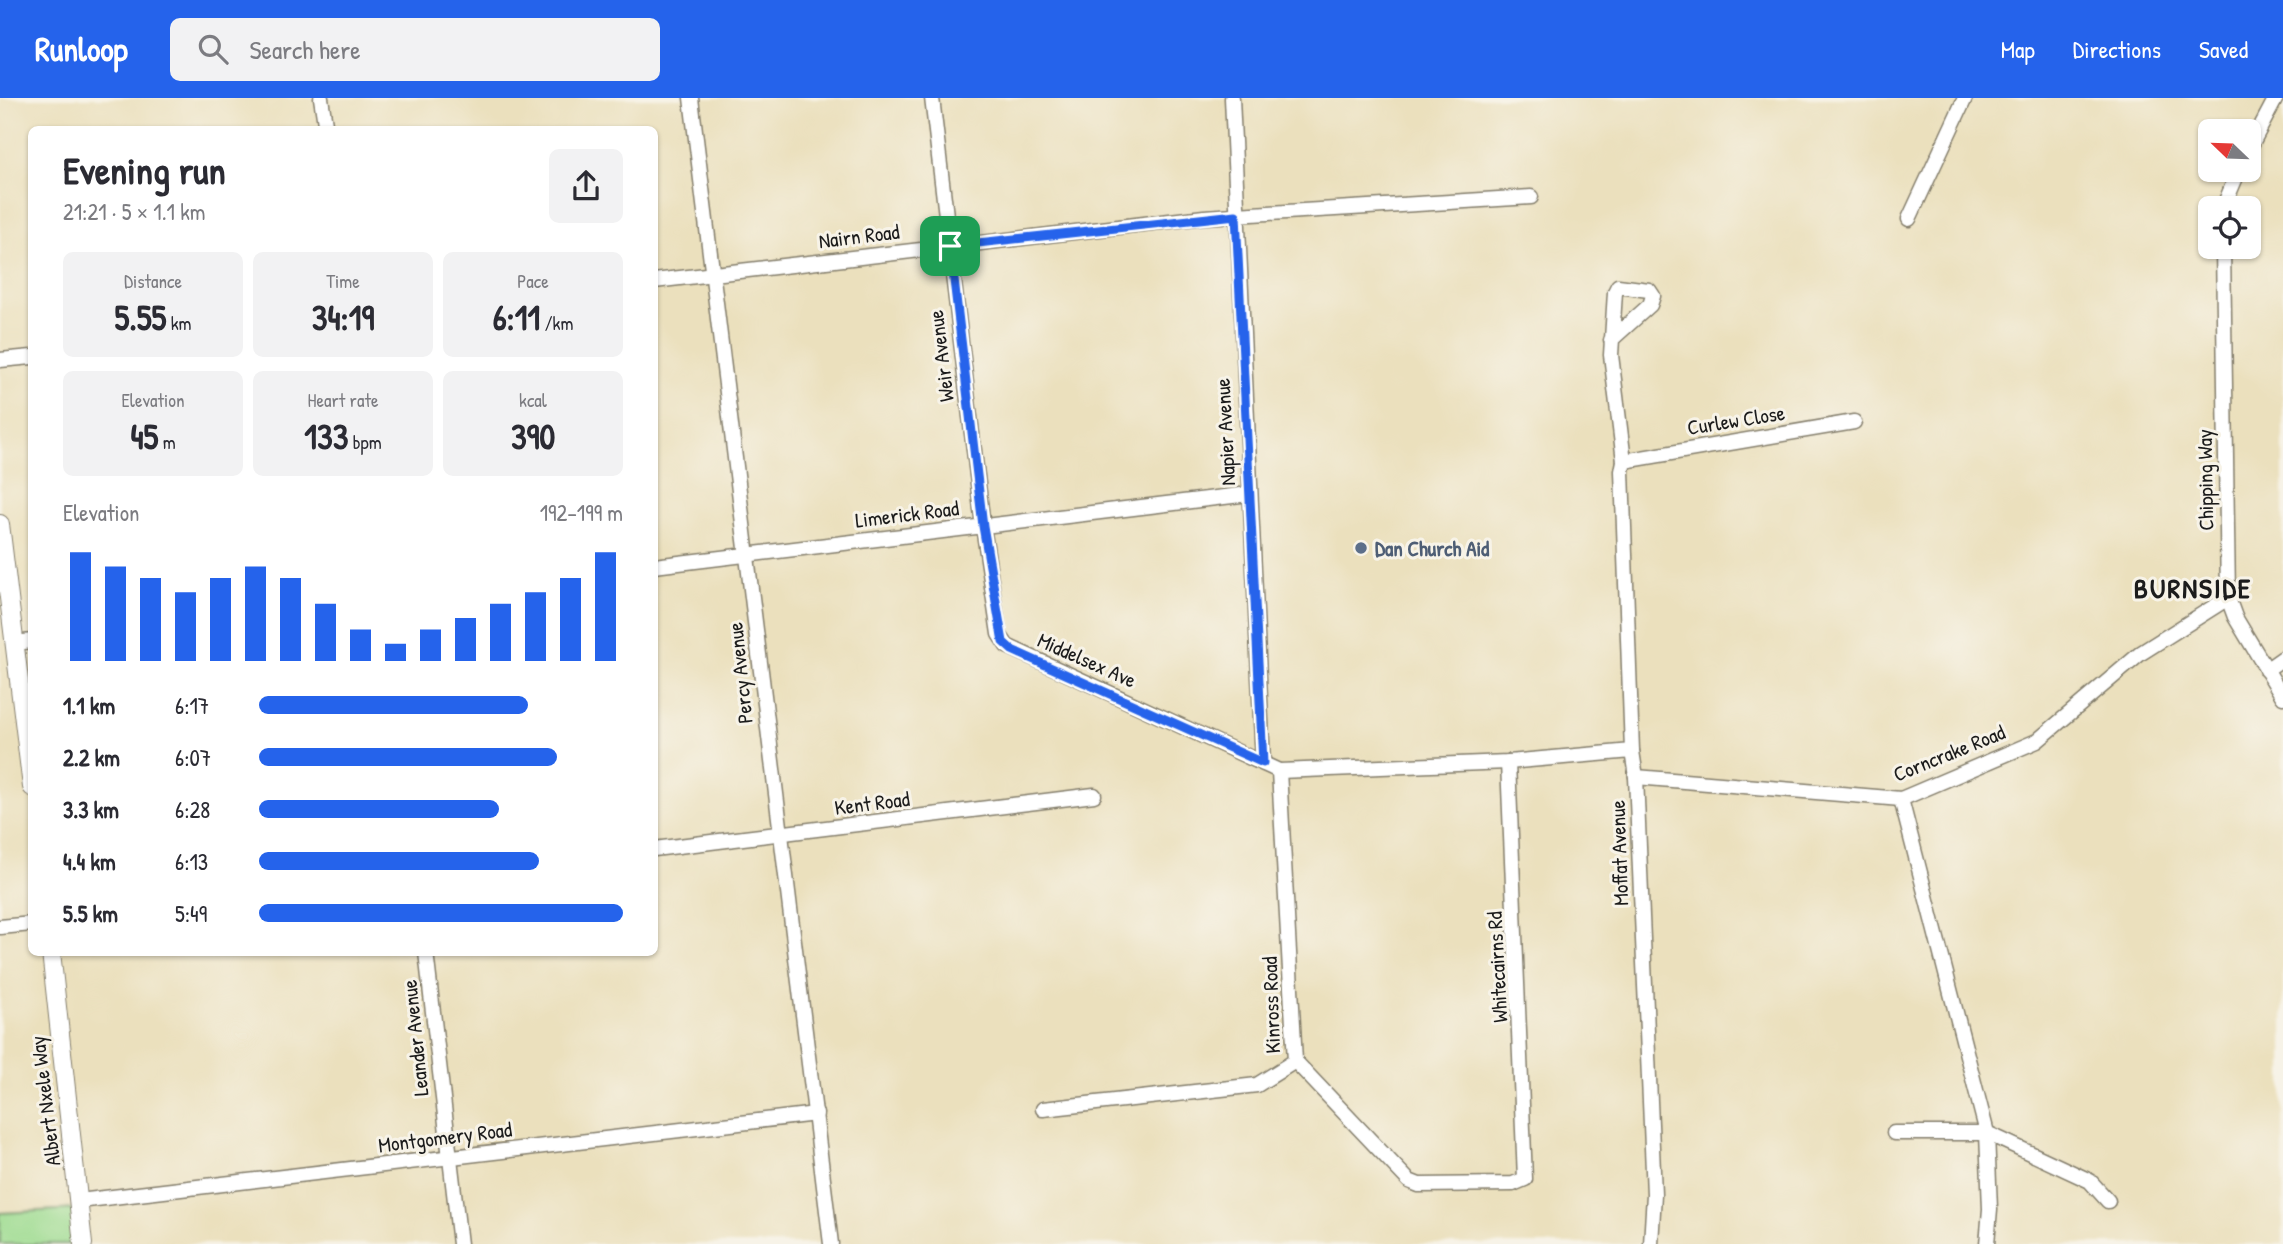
<!DOCTYPE html>
<meta charset="utf-8">
<style>
:root{--surface:#fff;--page:#f2f2f3;--text:#2b2b33;--muted:#7c7c81;--accent:#2563eb}
body{margin:0;font-family:"Patrick Hand",sans-serif;background:var(--page);color:var(--text);height:100vh;display:flex;flex-direction:column;font-size:26px;white-space:nowrap}
*{box-sizing:border-box;margin:0}
p{font-size:23px;color:var(--muted)}
.icon{flex:none;width:38px;height:38px;fill:none;stroke:currentColor;stroke-width:2;stroke-linecap:round;stroke-linejoin:round}
.map{position:relative;flex:1;overflow:hidden}
.sheet{position:absolute;left:28px;top:28px;width:630px;height:830px;display:flex;flex-direction:column;background:var(--surface);border-radius:10px;box-shadow:0 2px 5px #0004}
.sheet>*{flex:none}
.needle{width:46px;rotate:293deg}
.controls{position:absolute;left:2198px;top:21px;display:grid;gap:14px}
.controls a{display:grid;place-items:center;width:63px;height:63px;border-radius:10px;background:var(--surface);box-shadow:0 2px 5px #0004;font-size:35px}
.pin{position:absolute;display:grid;place-items:center;width:60px;height:60px;color:#fff;margin:-30px;border-radius:14px;box-shadow:0 4px 10px #0006}
.round{display:grid;place-items:center;flex:none;width:74px;height:74px;border-radius:10px;background:var(--page)}
.headline{display:flex;align-items:center;justify-content:space-between;height:119px;padding:0 35px}
h1{font-size:38px;font-weight:700;line-height:52px}
.figures{display:grid;grid-template-columns:repeat(3,1fr);gap:10px;height:119px;padding:7px 35px}
.figures div{display:grid;align-content:center;border-radius:10px;background:var(--page);text-align:center}
.figures b{font-size:35px;font-weight:700}
.figures small{font-size:19px;font-weight:400}
.figures p{font-size:19px}
.chart{height:196px;padding:14px 35px}
.chart p{display:flex;justify-content:space-between}
.chart svg{width:100%;height:126px;margin-top:7px;stroke:var(--accent);stroke-width:6}
ul{padding:0 35px;list-style:none;font-size:23px}
li{display:grid;grid-template-columns:112px 84px 1fr;align-items:center;height:52px}
li i{height:18px;border-radius:9px;background:var(--accent)}
header{display:flex;align-items:center;gap:42px;box-sizing:border-box;height:98px;padding:0 35px;background:var(--accent);color:#fff}
header strong{font-size:33px}
nav{display:flex;gap:38px;margin-inline-start:auto;font-size:24px}
.search{width:490px;height:63px;background:var(--page);display:flex;align-items:center;gap:18px;box-sizing:border-box;padding:0 24px;border-radius:10px;color:var(--muted);font-size:26px}
.map>svg:first-child{display:block}
.green{fill:#9edc91;stroke:#5d7c56;stroke-width:2}
.lines{fill:none;stroke-linecap:round;stroke-linejoin:round}
.minor-casing{stroke:#847e6c;stroke-width:17}
.major-casing{stroke:#847e6c;stroke-width:20}
.minor{stroke:#fff;stroke-width:14}
.major{stroke:#fff;stroke-width:18}
.route-casing{stroke:#fff;stroke-width:14}
.route{stroke:#2563eb;stroke-width:9}
.service-dot{fill:#5c6f8a;stroke:#f7f3e8;stroke-width:2.5}
.labels{text-anchor:middle;dominant-baseline:central;stroke-width:6;stroke-linejoin:round;paint-order:stroke}
.street-label{font-size:21px;fill:#1c1c1c;stroke:#f7f3e8}
.service-label{font-size:21px;font-weight:bold;fill:#4e5e75;stroke:#f7f3e8;text-anchor:start}
.district-label{font-size:28px;font-weight:bold;letter-spacing:2px;fill:#1c1c1c;stroke:#f7f3e8}
</style>
<header>
<strong>Runloop</strong>
<div class="search"><svg class="icon" aria-label="search" viewBox="0 0 24 24"><circle cx="10" cy="10" r="6"/><path d="M15 15l6 6"/></svg>Search here</div>
<nav><a>Map</a><a>Directions</a><a>Saved</a></nav>
</header>
<div class="map">
<svg width="2283" height="1146" viewBox="0 0 2283 1146">
<rect width="100%" height="100%" fill="#f7f3e8"/>
<filter id="ink" filterUnits="userSpaceOnUse"><feTurbulence type="fractalNoise" baseFrequency=".0143" numOctaves="2"/><feDisplacementMap in="SourceGraphic" scale="14" xChannelSelector="R" yChannelSelector="G"/><feConvolveMatrix kernelMatrix="1 2 1 2 8 2 1 2 1" color-interpolation-filters="sRGB"/></filter>
<filter id="wash" filterUnits="userSpaceOnUse"><feTurbulence type="fractalNoise" baseFrequency=".00686" numOctaves="4" result="noise"/><feDisplacementMap in="SourceGraphic" scale="28" xChannelSelector="R" yChannelSelector="G"/><feGaussianBlur stdDeviation="1.57" result="paint"/><feColorMatrix in="noise" values="0 0 0 0 0 0 0 0 0 0 0 0 0 0 0 0 0 1.4 0 .05"/><feComposite in="paint" operator="in"/></filter>
<g filter="url(#wash)">
<rect width="100%" height="100%" fill="#ebe0bd"/>
<path class="green" d="M78 1111 81 1146H0V1115Z"/>
</g>
<g filter="url(#ink)">
<g class="lines">
<defs>
<g id="minor">
<path d="M321 0 326 32"/>
<path d="M691 0 831 1146"/>
<path d="M932 0 983 428 999 536 1007 548 1279 673 1508 664 1632 653"/>
<path d="M1232 0 1263 665"/>
<path d="M2249 51 2276 0"/>
<path d="M2223 110 2239 72"/>
<path d="M1909 121 1965 0"/>
<path d="M2223 149 2228 500 2235 519 2283 599"/>
<path d="M654 183 1204 119 1531 99"/>
<path d="M1611 242 1650 207 1653 198 1649 192 1618 188 1615 194 1611 257 1624 363 1622 373 1632 653 1636 679 1654 1096 1651 1146"/>
<path d="M0 262 32 259"/>
<path d="M1624 363 1854 324"/>
<path d="M654 468 1249 396"/>
<path d="M15 545 32 543"/>
<path d="M2266 572 2283 560"/>
<path d="M1636 679 1901 701 2037 643 2141 555 2228 500"/>
<path d="M1901 701 1987 1035 2090 1083 2108 1103"/>
<path d="M654 751 1094 697"/>
<path d="M0 829 32 826"/>
<path d="M426 854 460 1146"/>
<path d="M1295 963 1409 1083 1419 1087 1513 1086 1525 1081 1508 664"/>
<path d="M1043 1011 1257 987 1295 963 1279 673"/>
<path d="M1894 1035H1987L1990 1111 1987 1146"/>
<path d="M79 1103 816 1016"/>
</g>
<g id="major">
<path d="M0 426 32 689"/>
<path d="M51 854 83 1146"/>
</g>
</defs>
<use href="#minor" class="minor-casing"/>
<use href="#major" class="major-casing"/>
<use href="#minor" class="minor"/>
<use href="#major" class="major"/>
</g>
</g>
<g class="lines" filter="url(#ink)">
<defs>
<path id="route" d="M1236 117 1263 665 1012 552 1003 544 983 428 950 148Z"/>
</defs>
<use href="#route" class="route-casing"/>
<use href="#route" class="route"/>
</g>
<circle class="service-dot" cx="1361" cy="450" r="7"/>
<g class="labels">
<g class="street-label">
<text transform="translate(859 138) rotate(-7)">Nairn Road</text>
<text transform="translate(941 258) rotate(-97)">Weir Avenue</text>
<text transform="translate(1736 322) rotate(-9)">Curlew Close</text>
<text transform="translate(1225 334) rotate(-93)">Napier Avenue</text>
<text transform="translate(2205 382) rotate(-91)">Chipping Way</text>
<text transform="translate(907 416) rotate(-7)">Limerick Road</text>
<text transform="translate(1087 562) rotate(24)">Middelsex Ave</text>
<text transform="translate(740 575) rotate(-96)">Percy Avenue</text>
<text transform="translate(1949 655) rotate(-22)">Corncrake Road</text>
<text transform="translate(872 705) rotate(-7)">Kent Road</text>
<text transform="translate(1619 755) rotate(-92)">Moffat Avenue</text>
<text transform="translate(1497 869) rotate(-93)">Whitecairns Rd</text>
<text transform="translate(1271 907) rotate(-92)">Kinross Road</text>
<text transform="translate(415 940) rotate(-96)">Leander Avenue</text>
<text transform="translate(45 1003) rotate(-97)">Albert Nxele Way</text>
<text transform="translate(445 1039) rotate(-7)">Montgomery Road</text>
</g>
<g class="service-label">
<text x="1375" y="450">Dan Church Aid</text>
</g>
<g class="district-label">
<text x="2193" y="490">BURNSIDE</text>
</g>
</g>
</svg>
<div class="controls">
<a><svg class="needle" viewBox="-14 -14 28 28"><path d="M0-13l5 13h-10z" fill="#e53935"/><path d="M0 13l5-13h-10z" fill="#7c7c81"/></svg></a>
<a><svg class="icon" aria-label="locate" viewBox="0 0 24 24"><circle cx="12" cy="12" r="6"/><path d="M12 2v4M12 18v4M2 12h4M18 12h4"/></svg></a>
</div>
<div class="pin" style="left:950px;top:148px;background:#1e9e55"><svg class="icon" aria-label="arrive" viewBox="0 0 24 24"><path d="M6 21V4h12l-3 4 3 4H6"/></svg></div>
<section class="sheet">
<div class="headline"><div><h1>Evening run</h1><p>21:21 · 5 × 1.1 km</p></div><a class="round"><svg class="icon" aria-label="share" viewBox="0 0 24 24"><path d="M12 15V3M7 8l5-5 5 5M5 13v7h14v-7"/></svg></a></div>
<div class="figures">
<div><p>Distance</p><b>5.55<small> km</small></b></div>
<div><p>Time</p><b>34:19</b></div>
<div><p>Pace</p><b>6:11<small> /km</small></b></div>
</div>
<div class="figures">
<div><p>Elevation</p><b>45<small> m</small></b></div>
<div><p>Heart rate</p><b>133<small> bpm</small></b></div>
<div><p>kcal</p><b>390</b></div>
</div>
<div class="chart"><p><span>Elevation</span>192–199 m</p>
<svg viewBox="0 0 160 44" preserveAspectRatio="none"><path d="M5 44V6M15 44V11M25 44V15M35 44V20M45 44V15M55 44V11M65 44V15M75 44V24M85 44V33M95 44V38M105 44V33M115 44V29M125 44V24M135 44V20M145 44V15M155 44V6"/></svg>
</div>
<ul>
<li><b>1.1 km</b>6:17<i style="width:74%"></i></li>
<li><b>2.2 km</b>6:07<i style="width:82%"></i></li>
<li><b>3.3 km</b>6:28<i style="width:66%"></i></li>
<li><b>4.4 km</b>6:13<i style="width:77%"></i></li>
<li><b>5.5 km</b>5:49<i style="width:100%"></i></li>
</ul>
</section>
</div>
